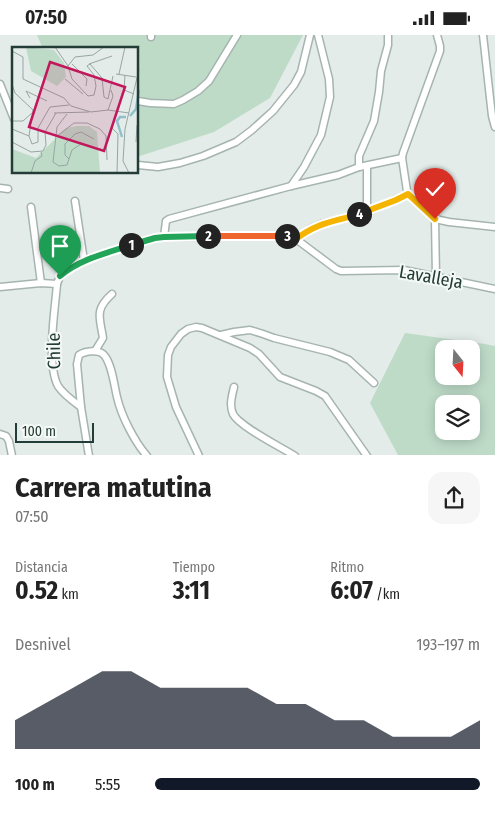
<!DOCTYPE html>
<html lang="es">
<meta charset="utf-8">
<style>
:root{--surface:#fff;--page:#f6f6f6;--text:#222;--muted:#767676;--accent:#111827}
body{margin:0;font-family:"Fira Sans Condensed",sans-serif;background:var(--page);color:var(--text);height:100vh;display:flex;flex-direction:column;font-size:19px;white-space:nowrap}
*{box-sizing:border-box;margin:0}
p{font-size:16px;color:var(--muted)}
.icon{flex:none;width:28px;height:28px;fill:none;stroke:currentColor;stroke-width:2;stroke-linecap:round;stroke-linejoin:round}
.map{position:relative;height:420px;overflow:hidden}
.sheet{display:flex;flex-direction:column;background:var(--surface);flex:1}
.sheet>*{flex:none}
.needle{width:32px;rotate:162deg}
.tools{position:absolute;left:435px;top:305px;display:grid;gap:10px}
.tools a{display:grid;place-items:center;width:45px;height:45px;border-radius:10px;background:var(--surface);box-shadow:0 2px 12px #0003;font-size:25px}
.scale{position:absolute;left:15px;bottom:12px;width:79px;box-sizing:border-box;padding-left:5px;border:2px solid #243c37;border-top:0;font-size:14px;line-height:18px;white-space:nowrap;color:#243c37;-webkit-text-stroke:4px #f4f9f6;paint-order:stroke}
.pin{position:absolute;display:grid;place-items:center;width:42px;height:42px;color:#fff;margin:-51px -21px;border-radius:50% 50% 50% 0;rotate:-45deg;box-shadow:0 0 5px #0007}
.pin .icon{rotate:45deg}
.km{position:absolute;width:25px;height:25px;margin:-12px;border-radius:50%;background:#222;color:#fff;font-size:14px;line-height:25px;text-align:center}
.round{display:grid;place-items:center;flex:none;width:52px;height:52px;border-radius:15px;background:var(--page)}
.overview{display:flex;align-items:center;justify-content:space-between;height:85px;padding:0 15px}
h1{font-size:28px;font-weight:700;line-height:38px}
.stats{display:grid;grid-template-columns:repeat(3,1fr);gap:8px;height:85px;padding:5px 15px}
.stats div{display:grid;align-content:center}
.stats b{font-size:25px;font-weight:700}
.stats small{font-size:14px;font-weight:400}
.stats p{font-size:14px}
.chart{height:140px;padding:10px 15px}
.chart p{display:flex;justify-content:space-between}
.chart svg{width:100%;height:90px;margin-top:5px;fill:var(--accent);opacity:.7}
ul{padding:0 15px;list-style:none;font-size:16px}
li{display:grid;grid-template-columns:80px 60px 1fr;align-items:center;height:38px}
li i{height:12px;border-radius:6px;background:var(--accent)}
.status{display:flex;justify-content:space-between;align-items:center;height:35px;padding:0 25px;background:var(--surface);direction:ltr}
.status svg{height:14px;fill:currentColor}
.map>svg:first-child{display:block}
.green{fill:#bedbc8;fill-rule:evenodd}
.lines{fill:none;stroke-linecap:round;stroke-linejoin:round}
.street-casing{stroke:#a6b4b0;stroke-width:9}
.street{stroke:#fff;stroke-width:6}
.split-1-casing{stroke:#fff;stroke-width:10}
.split-2-casing{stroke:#fff;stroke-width:10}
.split-3-casing{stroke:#fff;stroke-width:10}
.split-4-casing{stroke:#fff;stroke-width:10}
.split-5-casing{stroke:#fff;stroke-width:10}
.split-1{stroke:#22a559;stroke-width:6}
.split-2{stroke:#22a559;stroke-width:6}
.split-3{stroke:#f0652b;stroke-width:6}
.split-4{stroke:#f5b400;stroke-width:6}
.split-5{stroke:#f5b400;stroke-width:6}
.labels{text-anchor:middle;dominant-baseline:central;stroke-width:4;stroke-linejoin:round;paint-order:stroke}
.street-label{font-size:18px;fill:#243c37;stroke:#f4f9f6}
.inset-river{fill:none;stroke:#90c0cd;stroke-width:2.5}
.inset-road{fill:none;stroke:#97a6a2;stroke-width:1}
.view{fill:#c2185b;fill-opacity:0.15;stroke:#c2185b;stroke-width:2.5}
.inset-edge{fill:none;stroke:#243c37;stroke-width:2.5}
</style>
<div class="status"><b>07:50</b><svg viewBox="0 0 49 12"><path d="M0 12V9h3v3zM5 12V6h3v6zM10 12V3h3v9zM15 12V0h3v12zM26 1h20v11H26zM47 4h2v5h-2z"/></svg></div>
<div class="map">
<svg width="495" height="421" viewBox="0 0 495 421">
<rect width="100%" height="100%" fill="#e3ece9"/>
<g class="green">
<path d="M37 0H303L270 63 214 97 140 121 138 120V14H43Z"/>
<path d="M405 298 485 309 495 311V420H398L370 368ZM444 314H471V341H444ZM444 369H471V396H444Z"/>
</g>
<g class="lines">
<defs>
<g id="street">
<path d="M483 0 492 81 495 92"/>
<path d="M151 2V0"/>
<path d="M0 49 14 84"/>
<path d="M138 66 150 68 174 69 183 65 198 56 209 46 237 0"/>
<path d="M138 130 158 132 180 128 203 121 236 107 252 95 273 76 294 50 301 37 310 0"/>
<path d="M359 132V121L374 86 379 57 381 36 388 10V0"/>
<path d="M291 151 304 132 321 100 330 62 329 44 318 0"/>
<path d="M0 153 8 154"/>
<path d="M408 159 435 184 436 241"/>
<path d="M75 166 84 226"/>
<path d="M31 172 41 248"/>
<path d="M367 177V131"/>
<path d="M435 184 449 187 495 192"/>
<path d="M164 202 166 186 169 184 291 151 338 140 359 132 402 123"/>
<path d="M296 204 312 193 321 189 367 177 408 159 407 156 402 123 403 118 440 16V11L437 0"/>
<path d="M57 249C55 275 46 328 58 351 64 360 73 366 81 372"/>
<path d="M0 252 41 248 57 249C58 246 59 244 60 241 72 225 133 210 155 203L164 202 286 201 296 204 336 234 341 236 404 235 495 254"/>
<path d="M221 300 234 297 250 295 263 299 274 303 330 317 349 325 374 348"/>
<path d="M95 316 103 303C100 283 94 275 112 259"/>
<path d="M234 352C232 361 229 370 233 379 240 392 281 412 295 421"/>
<path d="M0 399 6 401 9 406 12 421"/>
<path d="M89 421 81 372 77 329 79 320C85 316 99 314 104 320 112 329 114 350 117 362 121 380 134 406 147 421"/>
<path d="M199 421 176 372 167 342 168 320 171 312 181 299 188 294 196 292 202 293 250 313 259 319 280 342 316 356 325 361 367 421"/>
</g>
</defs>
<use href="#street" class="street-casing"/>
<use href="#street" class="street"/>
</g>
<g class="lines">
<defs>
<path id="split-1" d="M60 241C80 224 107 218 131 210"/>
<path id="split-2" d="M131 210 155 203 164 202 208 201"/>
<path id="split-3" d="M208 201H287"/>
<path id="split-4" d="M287 201 296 204C318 187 334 187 359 179"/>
<path id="split-5" d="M359 179 396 165 408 159 435 184"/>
</defs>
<use href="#split-1" class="split-1-casing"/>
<use href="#split-2" class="split-2-casing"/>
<use href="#split-3" class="split-3-casing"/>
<use href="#split-4" class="split-4-casing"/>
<use href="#split-5" class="split-5-casing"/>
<use href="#split-1" class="split-1"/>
<use href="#split-2" class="split-2"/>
<use href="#split-3" class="split-3"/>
<use href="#split-4" class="split-4"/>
<use href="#split-5" class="split-5"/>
</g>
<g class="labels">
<g class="street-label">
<text transform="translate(431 242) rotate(10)">Lavalleja</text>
<text transform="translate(54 316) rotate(-91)">Chile</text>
</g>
</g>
<g transform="translate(12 12)">
<rect width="126" height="126" fill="#e3ece9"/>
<path d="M14 0 42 3 52 16 54 30 45 39 19 24ZM65 79H77L85 85 88 126H0V102L24 111 54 81Z" fill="#bedbc8"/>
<path class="inset-river" d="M118 69 124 62 127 43M110 90 105 74 108 70H114"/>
<path class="inset-road" d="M43 0 56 19M92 0 81 8 63 10 56 19 60 32 76 49 82 48 84 39 82 28 75 19 78 17 90 31 92 50 96 52 101 29M0 4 11 10V32L52 51 59 59 79 65 96 63 117 66M60 17 75 32 74 39M77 17 100 9M104 27 124 30M107 27 113 0M113 28 112 43 122 47M53 32 71 47M0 37 3 46 21 63 17 89 20 97 26 95V81L38 60 57 58M18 51 14 44 35 54M96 63 101 49 99 43M42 66 77 65M55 67 45 80 41 115 47 119 55 118 60 103 69 97M0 74H11L21 65M99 80 106 87 105 126M0 82 17 89M45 89 62 76H75L88 82 94 89 95 113M0 95 19 105 31 104 34 98 33 85 44 66M124 95 125 78M57 112 53 108V97L63 87 69 85 82 92M19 126 23 114 30 109 29 105M117 126 111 114 113 82 127 22"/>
<path class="view" d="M38 15 113 40 92 104 17 80Z"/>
<rect width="126" height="126" class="inset-edge"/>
</g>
</svg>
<div class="tools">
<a><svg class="needle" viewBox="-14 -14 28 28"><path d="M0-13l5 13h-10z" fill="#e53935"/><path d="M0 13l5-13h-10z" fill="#767676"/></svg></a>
<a><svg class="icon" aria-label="layers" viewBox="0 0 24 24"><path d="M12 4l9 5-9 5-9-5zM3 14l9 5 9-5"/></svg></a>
</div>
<div class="scale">100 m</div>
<div class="pin" style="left:60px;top:241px;background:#1e9e55"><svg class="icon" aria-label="arrive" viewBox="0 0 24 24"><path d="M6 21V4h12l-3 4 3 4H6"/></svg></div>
<div class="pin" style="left:435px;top:184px;background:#d93025"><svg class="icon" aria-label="check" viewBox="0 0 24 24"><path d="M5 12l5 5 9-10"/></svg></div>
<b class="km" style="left:131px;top:210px">1</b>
<b class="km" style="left:208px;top:201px">2</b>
<b class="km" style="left:287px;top:201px">3</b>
<b class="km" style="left:359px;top:179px">4</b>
</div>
<section class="sheet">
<div class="overview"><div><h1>Carrera matutina</h1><p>07:50</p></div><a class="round"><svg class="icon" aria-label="share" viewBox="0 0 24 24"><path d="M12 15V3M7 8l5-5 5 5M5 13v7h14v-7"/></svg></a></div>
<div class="stats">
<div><p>Distancia</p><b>0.52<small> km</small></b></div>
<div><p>Tiempo</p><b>3:11</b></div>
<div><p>Ritmo</p><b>6:07<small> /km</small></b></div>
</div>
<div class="chart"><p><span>Desnivel</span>193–197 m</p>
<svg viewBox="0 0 160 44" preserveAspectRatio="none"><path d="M0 44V30L10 22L20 14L30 6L40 6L50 14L60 14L70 14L80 14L90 22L100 22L110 30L120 30L130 38L140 38L150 38L160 30V44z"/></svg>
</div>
<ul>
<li><b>100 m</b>5:55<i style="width:100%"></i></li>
</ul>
</section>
